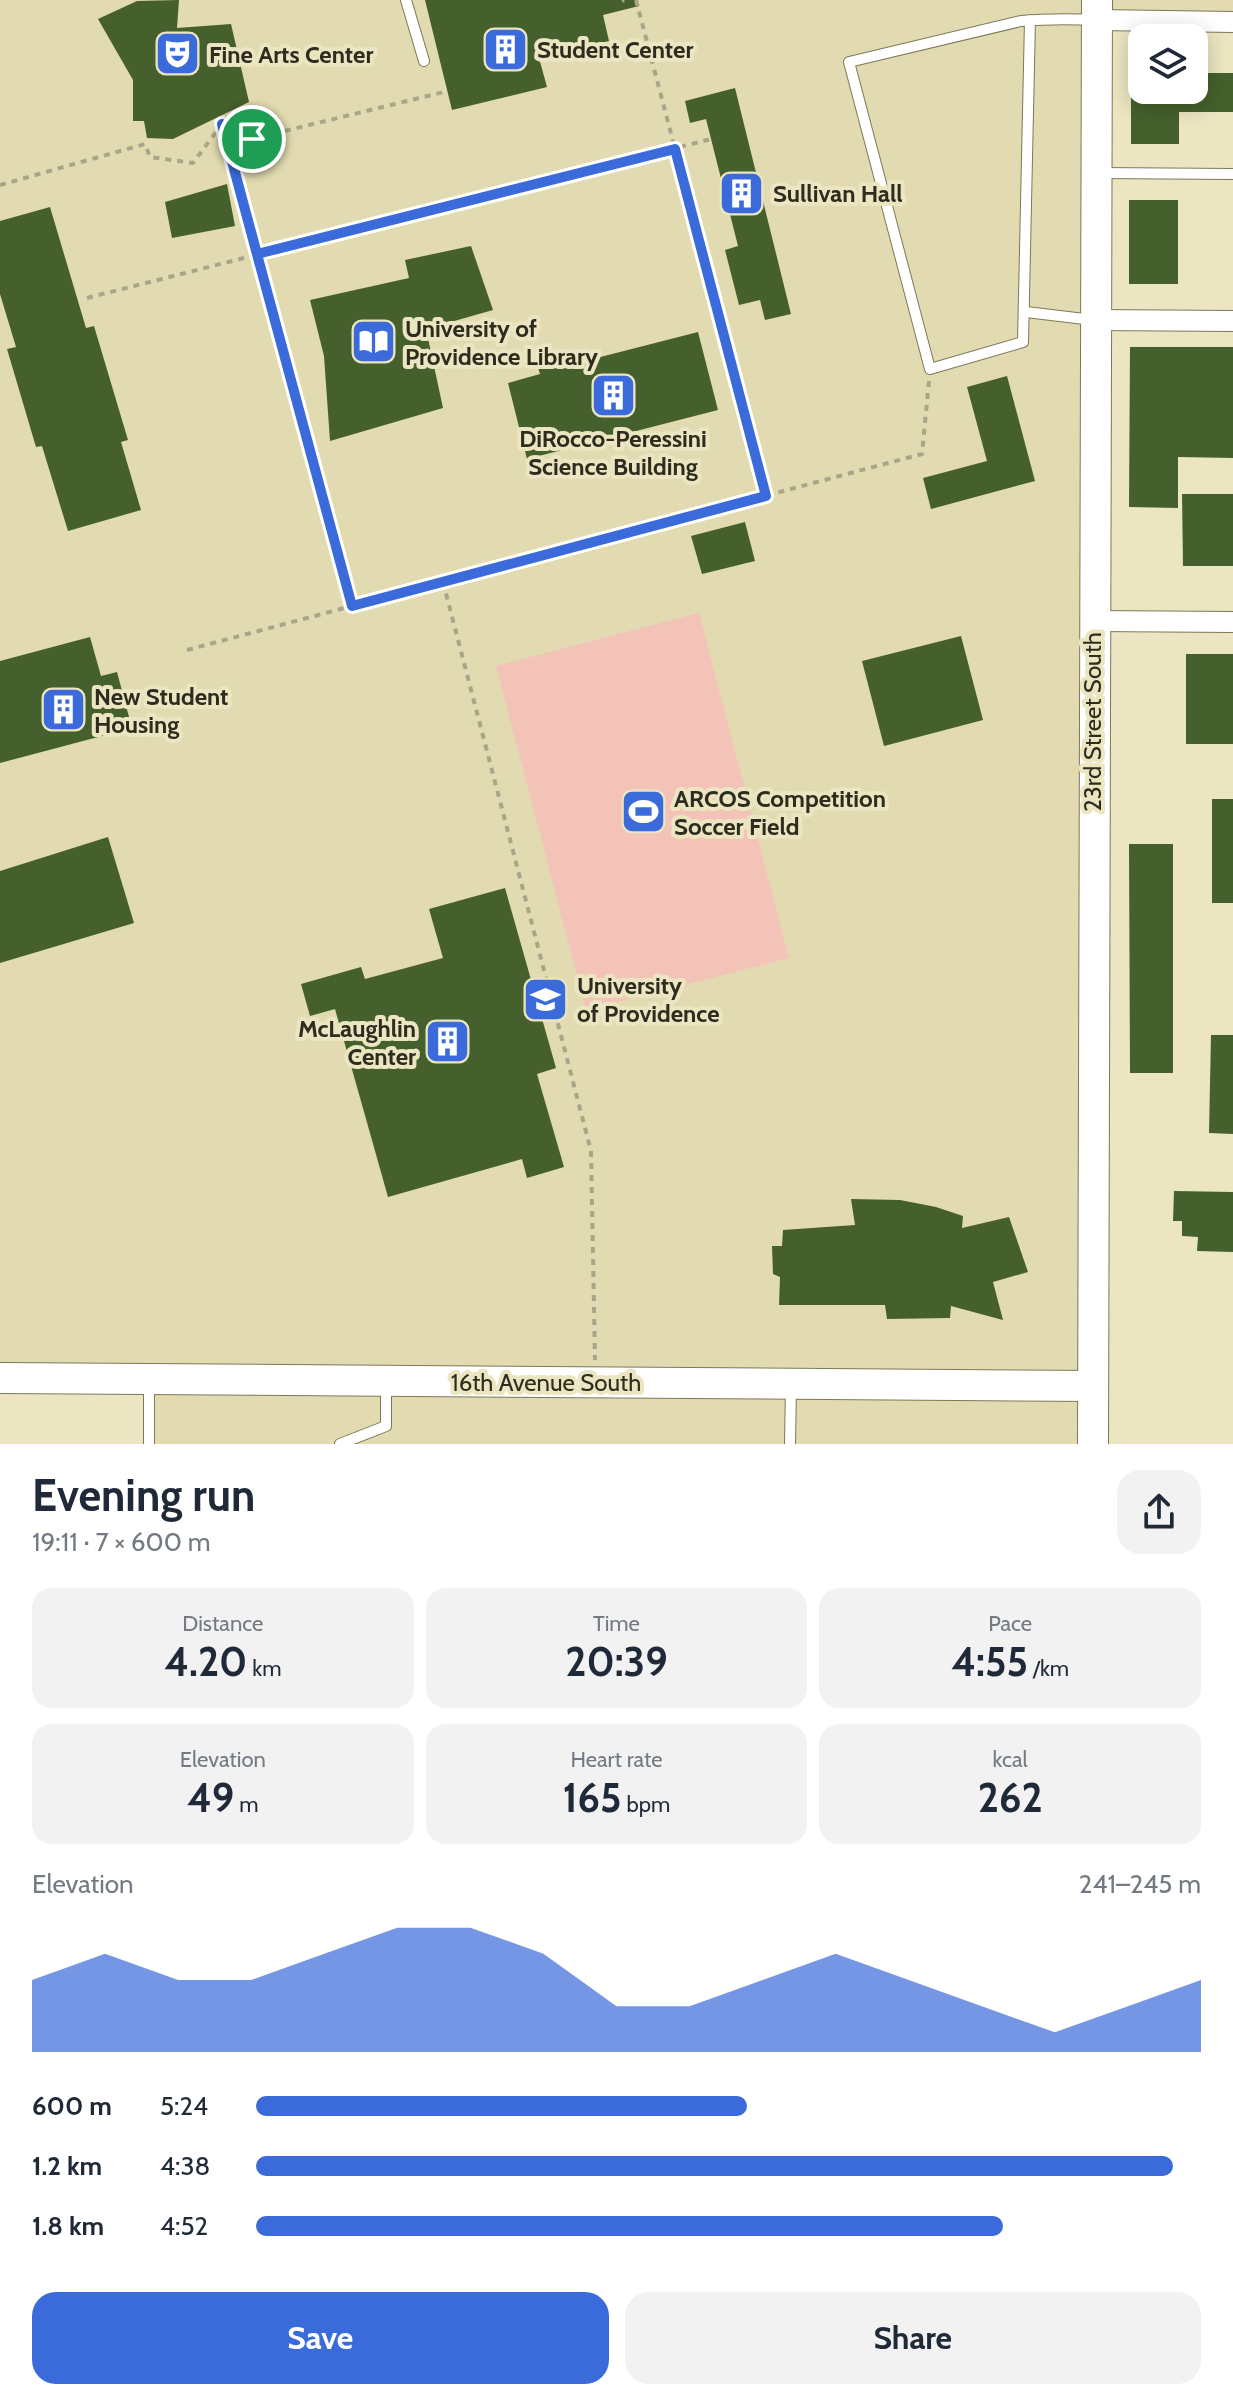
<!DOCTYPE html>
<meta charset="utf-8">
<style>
:root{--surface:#fff;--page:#f2f2f3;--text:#1f2937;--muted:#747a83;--accent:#3b6bdb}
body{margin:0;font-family:Cabin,sans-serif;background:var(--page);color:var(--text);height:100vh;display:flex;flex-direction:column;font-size:30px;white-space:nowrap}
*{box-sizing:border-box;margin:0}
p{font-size:26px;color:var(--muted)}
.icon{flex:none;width:44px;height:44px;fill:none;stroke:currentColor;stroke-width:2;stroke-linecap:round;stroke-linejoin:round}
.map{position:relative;height:1444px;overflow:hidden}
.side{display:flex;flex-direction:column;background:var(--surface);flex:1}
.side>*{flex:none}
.tools{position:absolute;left:1128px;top:24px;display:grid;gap:16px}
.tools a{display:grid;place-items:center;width:80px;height:80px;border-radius:16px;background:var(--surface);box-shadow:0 4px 20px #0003;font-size:40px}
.pin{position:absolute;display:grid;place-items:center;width:68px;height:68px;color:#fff;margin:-34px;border:4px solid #fff;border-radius:50%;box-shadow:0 2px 8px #0007}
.round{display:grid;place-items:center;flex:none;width:84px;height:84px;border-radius:24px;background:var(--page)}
.head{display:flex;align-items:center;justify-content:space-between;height:136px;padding:0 32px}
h1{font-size:44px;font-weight:700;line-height:60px}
.metrics{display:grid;grid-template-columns:repeat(3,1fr);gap:12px;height:136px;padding:8px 32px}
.metrics div{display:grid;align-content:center;border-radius:20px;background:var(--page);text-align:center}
.metrics b{font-size:40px;font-weight:700}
.metrics small{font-size:22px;font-weight:400}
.metrics p{font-size:22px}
.chart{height:224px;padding:16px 32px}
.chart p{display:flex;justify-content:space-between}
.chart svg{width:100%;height:144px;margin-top:8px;fill:var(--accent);opacity:.7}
.primary-button{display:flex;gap:16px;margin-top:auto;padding:16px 32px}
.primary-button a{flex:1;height:92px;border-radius:24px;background:var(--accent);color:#fff;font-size:32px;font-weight:700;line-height:92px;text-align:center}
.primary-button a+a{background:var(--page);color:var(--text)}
ul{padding:0 32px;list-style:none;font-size:26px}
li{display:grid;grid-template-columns:128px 96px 1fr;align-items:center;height:60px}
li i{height:20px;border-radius:10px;background:var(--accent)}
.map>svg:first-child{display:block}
.built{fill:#e2dab0}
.green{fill:#f4c3b8}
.building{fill:#45602c}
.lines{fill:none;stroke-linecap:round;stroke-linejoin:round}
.lane-casing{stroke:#7e7858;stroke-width:12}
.street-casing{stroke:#7e7858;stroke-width:22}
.secondary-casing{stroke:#7e7858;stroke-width:32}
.path{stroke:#aaa589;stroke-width:4;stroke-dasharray:6 6;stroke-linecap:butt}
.lane{stroke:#fff;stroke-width:10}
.street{stroke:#fff;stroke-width:20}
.secondary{stroke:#fff;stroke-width:30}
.route-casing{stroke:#fff;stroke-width:16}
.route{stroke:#3b6bdb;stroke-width:10}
.labels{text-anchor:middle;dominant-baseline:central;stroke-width:8;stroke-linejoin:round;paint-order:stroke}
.poi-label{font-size:24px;font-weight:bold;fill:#2e2c1e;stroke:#ebe5c1;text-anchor:start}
.street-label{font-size:24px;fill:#2e2c1e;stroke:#ebe5c1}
</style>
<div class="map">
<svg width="1233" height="1444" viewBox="0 0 1233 1444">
<rect width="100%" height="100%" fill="#ebe5c1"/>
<path class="built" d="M0 0H1233V22L1098 20 1093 1444H149L148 1379 0 1378Z"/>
<path class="green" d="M699 613 789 958 586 1010 496 666Z"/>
<g class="building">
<path d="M179 0 177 28 231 24 249 102 173 139 147 138 144 121H133V80L98 19 137 1Z"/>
<path d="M425 0H638L639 6 603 15 609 41 539 58 547 87 452 110Z"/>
<path d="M1207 73H1233V112H1179V144H1131V90H1207Z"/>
<path d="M735 88 791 314 765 320 760 300 739 305 725 250 738 246 706 119 690 123 685 101Z"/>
<path d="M227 184 235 226 172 238 165 202Z"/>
<rect x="1129" y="200" width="49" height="84"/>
<path d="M50 207 86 328 94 326 128 440 121 442 141 510 68 531 42 446 36 447 7 349 16 347 0 294V221Z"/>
<path d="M471 246 493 310 426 329 443 408 330 441 324 356 310 300 409 278 405 260Z"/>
<path d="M698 332 718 410 527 459 508 383 540 374 537 364 575 354 577 363Z"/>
<path d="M1130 347H1233V458L1178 457V508L1129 507Z"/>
<path d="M1007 376 1035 481 931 509 923 478 987 461 967 387Z"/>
<path d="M1182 494H1233V566H1183Z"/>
<path d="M745 522 755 561 702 574 691 536Z"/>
<path d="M961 636 983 720 884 746 862 661Z"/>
<path d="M90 637 101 676 117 672 132 728 0 763V661Z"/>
<rect x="1186" y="654" width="47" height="90"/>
<rect x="1212" y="799" width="21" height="104"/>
<path d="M108 837 134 923 0 963V871Z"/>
<path d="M1129 844H1173V1073H1130Z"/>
<path d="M505 888 556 1068 537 1074 564 1167 527 1178 522 1159 388 1197 335 1009 310 1016 301 984 361 967 365 979 443 958 429 909Z"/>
<path d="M1211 1035H1233V1134L1209 1133Z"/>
<path d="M1174 1191 1233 1192V1252L1197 1251 1198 1237 1182 1236V1221H1173Z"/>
<path d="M851 1199 900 1200 936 1207 963 1216 962 1228 1009 1217 1028 1272 993 1282 1003 1320 951 1306 950 1318 887 1319 885 1305H779L780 1277 773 1274 772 1246H782L783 1230 855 1225Z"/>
</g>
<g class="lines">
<defs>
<g id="lane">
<path d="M406 0 424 61"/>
<path d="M1030 20 1023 342 930 369 849 62 1021 21C1046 19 1070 19 1095 20"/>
<path d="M1098 173 1233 174"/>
<path d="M1026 312 1093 320"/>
<path d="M149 1381V1444"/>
<path d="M340 1444 386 1426V1382"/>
<path d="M790 1444 791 1385"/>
</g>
<g id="street">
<path d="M1097 20 1233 22"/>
<path d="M1095 320 1233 321"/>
<path d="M1093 621 1233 622"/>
</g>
<g id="secondary">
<path d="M0 1378 1093 1386"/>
<path d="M1093 1444 1097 0"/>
</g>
</defs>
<use href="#lane" class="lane-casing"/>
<use href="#street" class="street-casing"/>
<use href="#secondary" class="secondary-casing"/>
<g class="path">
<path d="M636 0 766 496"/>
<path d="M622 1 624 0"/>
<path d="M220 116 352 606"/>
<path d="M234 168 252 139"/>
<path d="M0 185 145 144 150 157 193 163 222 124 252 139 448 91"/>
<path d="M87 298 711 139"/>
<path d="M443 582 591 1151 595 1360"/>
<path d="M187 650 922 454 929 381"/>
</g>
<use href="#lane" class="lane"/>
<use href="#street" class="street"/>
<use href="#secondary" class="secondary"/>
</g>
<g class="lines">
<defs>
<path id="route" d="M252 139 222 124 257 254 675 149 766 496 352 606 234 169 252 139"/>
</defs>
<use href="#route" class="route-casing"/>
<use href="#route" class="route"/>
</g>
<defs>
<symbol id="building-square" viewBox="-11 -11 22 22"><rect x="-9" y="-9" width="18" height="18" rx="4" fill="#3b6bdb" stroke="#ebe5c1"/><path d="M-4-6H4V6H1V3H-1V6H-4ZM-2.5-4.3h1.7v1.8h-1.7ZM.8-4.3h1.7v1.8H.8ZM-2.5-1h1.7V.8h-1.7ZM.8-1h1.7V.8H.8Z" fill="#fff"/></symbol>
<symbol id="theatre-square" viewBox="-11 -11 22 22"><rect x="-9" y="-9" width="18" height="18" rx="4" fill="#3b6bdb" stroke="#ebe5c1"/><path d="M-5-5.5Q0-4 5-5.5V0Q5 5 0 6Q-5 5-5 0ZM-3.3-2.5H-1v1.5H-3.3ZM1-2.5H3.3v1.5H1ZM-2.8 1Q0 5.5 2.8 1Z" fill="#fff"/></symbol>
<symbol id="library-square" viewBox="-11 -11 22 22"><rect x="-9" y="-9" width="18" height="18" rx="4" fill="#3b6bdb" stroke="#ebe5c1"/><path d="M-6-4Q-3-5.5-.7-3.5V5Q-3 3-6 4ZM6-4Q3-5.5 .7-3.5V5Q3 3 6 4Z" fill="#fff"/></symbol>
<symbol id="stadium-square" viewBox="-11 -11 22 22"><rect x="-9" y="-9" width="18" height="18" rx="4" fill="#3b6bdb" stroke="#ebe5c1"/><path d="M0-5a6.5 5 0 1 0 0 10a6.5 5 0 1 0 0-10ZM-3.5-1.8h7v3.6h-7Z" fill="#fff"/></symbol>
<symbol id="university-square" viewBox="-11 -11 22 22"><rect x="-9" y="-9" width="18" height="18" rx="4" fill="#3b6bdb" stroke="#ebe5c1"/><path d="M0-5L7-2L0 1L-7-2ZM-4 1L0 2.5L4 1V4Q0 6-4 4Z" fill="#fff"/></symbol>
</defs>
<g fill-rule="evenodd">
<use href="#building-square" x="480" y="24" width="51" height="51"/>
<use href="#theatre-square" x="152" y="28" width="51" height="51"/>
<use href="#building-square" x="716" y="168" width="51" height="51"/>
<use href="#library-square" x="348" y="316" width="51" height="51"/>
<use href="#building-square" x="588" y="370" width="51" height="51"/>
<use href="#building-square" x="38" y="684" width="51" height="51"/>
<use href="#stadium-square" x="618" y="786" width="51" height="51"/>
<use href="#university-square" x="520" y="974" width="51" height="51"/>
<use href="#building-square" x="422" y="1016" width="51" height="51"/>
</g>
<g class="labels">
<g class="poi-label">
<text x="537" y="49">Student Center</text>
<text x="209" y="54">Fine Arts Center</text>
<text x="773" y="193">Sullivan Hall</text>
<text x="405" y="328">University of<tspan x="405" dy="28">Providence Library</tspan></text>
<text x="613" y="438" text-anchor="middle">DiRocco-Peressini<tspan x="613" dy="28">Science Building</tspan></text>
<text x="94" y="696">New Student<tspan x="94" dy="28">Housing</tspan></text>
<text x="674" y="798">ARCOS Competition<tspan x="674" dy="28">Soccer Field</tspan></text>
<text x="577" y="985">University<tspan x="577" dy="28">of Providence</tspan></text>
<text x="416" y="1028" text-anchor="end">McLaughlin<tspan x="416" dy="28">Center</tspan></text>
</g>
<g class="street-label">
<text transform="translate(1092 722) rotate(-90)">23rd Street South</text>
<text x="546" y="1382">16th Avenue South</text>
</g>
</g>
</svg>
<div class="tools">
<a><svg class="icon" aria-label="layers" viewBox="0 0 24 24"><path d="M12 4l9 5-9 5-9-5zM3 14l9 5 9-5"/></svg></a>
</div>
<div class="pin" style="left:252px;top:139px;background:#1e9e55"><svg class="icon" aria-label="arrive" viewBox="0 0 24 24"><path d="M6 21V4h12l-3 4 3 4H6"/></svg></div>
</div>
<section class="side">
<div class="head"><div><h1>Evening run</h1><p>19:11 · 7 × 600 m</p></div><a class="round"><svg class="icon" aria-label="share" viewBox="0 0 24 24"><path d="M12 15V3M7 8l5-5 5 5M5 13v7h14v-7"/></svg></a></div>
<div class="metrics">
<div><p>Distance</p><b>4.20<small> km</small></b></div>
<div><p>Time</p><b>20:39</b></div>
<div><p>Pace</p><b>4:55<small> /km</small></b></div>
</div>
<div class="metrics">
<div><p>Elevation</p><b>49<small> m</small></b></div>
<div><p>Heart rate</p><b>165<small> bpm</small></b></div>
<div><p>kcal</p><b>262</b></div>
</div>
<div class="chart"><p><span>Elevation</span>241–245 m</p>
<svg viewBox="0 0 160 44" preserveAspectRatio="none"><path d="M0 44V22L10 14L20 22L30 22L40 14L50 6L60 6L70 14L80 30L90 30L100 22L110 14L120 22L130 30L140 38L150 30L160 22V44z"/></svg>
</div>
<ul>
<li><b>600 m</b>5:24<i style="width:52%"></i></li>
<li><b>1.2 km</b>4:38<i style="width:97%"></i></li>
<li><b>1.8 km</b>4:52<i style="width:79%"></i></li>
</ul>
<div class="primary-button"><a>Save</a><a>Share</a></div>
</section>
